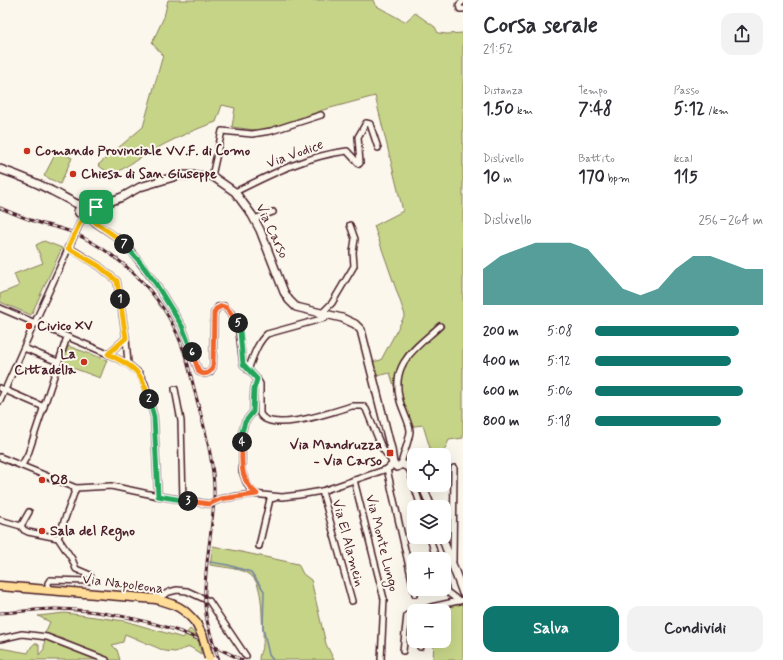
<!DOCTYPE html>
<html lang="it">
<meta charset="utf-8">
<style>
:root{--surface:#fff;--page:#f2f2f3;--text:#2b2b33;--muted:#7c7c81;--accent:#0f766e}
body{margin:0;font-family:Mynerve,sans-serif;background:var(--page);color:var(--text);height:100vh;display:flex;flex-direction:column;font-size:15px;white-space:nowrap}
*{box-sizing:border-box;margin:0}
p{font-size:13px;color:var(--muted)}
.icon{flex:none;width:22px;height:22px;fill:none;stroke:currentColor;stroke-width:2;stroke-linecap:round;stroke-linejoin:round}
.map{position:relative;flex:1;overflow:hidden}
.drawer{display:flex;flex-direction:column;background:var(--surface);width:320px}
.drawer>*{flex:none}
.tools{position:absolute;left:407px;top:448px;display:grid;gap:8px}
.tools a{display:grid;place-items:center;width:44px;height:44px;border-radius:8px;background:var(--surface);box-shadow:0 4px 16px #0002;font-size:20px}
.pin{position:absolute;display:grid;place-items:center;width:34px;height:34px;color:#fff;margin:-17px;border-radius:8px;box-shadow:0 2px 6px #0006}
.km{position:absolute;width:20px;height:20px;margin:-10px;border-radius:50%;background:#222;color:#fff;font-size:11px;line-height:20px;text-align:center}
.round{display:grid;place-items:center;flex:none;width:42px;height:42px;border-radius:12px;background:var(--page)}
.head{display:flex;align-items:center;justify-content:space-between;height:68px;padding:0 20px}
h1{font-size:22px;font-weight:700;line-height:30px}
.stats{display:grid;grid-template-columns:repeat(3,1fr);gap:6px;height:68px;padding:4px 20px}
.stats div{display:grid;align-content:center}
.stats b{font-size:17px;font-weight:700}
.stats small{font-size:11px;font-weight:400}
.stats p{font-size:11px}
.chart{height:112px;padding:8px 20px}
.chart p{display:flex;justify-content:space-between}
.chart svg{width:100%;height:72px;margin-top:4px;fill:var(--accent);opacity:.7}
.cta{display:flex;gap:8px;margin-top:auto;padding:8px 20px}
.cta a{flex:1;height:46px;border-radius:12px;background:var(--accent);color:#fff;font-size:16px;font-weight:700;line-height:46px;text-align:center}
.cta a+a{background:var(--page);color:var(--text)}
ul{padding:0 20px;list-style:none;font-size:13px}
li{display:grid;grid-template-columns:64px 48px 1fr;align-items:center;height:30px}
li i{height:10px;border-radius:5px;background:var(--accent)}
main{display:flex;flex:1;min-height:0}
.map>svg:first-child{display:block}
.green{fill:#c6d488;stroke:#887a5a}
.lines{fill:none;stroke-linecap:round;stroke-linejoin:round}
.stream{stroke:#73839f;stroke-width:1.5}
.street-casing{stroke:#4a1f2b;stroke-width:8}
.secondary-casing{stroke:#4a1f2b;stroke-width:10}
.primary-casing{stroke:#4a1f2b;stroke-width:11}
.street{stroke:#fbf7ec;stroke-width:5}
.secondary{stroke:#fbf7ec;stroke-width:7}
.primary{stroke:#ffdd96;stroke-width:8}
.rail-casing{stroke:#4a1f2b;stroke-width:3}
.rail{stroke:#fbf7ec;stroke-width:1.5;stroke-dasharray:4.5;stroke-linecap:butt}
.primary-bridge-casing{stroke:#4a1f2b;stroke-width:11;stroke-linecap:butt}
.primary-bridge{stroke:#ffdd96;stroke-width:8}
.split-1-casing{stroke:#fff;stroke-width:8}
.split-2-casing{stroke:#fff;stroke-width:8}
.split-3-casing{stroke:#fff;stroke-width:8}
.split-4-casing{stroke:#fff;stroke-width:8}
.split-5-casing{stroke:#fff;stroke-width:8}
.split-6-casing{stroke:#fff;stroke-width:8}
.split-7-casing{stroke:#fff;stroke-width:8}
.split-8-casing{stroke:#fff;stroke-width:8}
.split-1{stroke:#f5b400;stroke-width:5}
.split-2{stroke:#f5b400;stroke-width:5}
.split-3{stroke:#22a559;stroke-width:5}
.split-4{stroke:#f0652b;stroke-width:5}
.split-5{stroke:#22a559;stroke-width:5}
.split-6{stroke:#f0652b;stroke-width:5}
.split-7{stroke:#22a559;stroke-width:5}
.split-8{stroke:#f5b400;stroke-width:5}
.poi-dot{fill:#c8321e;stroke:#fbf7ec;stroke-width:1.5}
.labels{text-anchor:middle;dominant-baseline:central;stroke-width:4;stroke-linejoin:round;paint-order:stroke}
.poi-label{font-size:14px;font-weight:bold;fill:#4a1f2b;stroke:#fbf7ec;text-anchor:start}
.street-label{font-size:14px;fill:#4a1f2b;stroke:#fbf7ec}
</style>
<main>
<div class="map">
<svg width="463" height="660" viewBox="0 0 463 660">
<rect width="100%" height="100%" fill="#fbf7ec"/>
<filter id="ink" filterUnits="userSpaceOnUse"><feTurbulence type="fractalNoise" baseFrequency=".025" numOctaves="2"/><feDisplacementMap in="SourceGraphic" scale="8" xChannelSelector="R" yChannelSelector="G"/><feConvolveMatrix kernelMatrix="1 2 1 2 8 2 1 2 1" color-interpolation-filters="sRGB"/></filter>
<g filter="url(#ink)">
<g class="green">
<path d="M168 0H373L375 5 405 22 415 13 435 27 438 33 447 34 463 33V438L449 440 442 455H432L423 425 407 427 390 373 373 377 372 362 381 360 405 315 374 226 403 211 375 96 323 110 270 129 255 130 232 127 235 108 222 105 216 122C181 134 149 151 118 172 110 173 105 171 98 165L143 127 163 55 152 43 164 17Z"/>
<path d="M57 151 72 158 60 184 44 176Z"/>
<path d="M44 241 62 248 31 315 0 302V294L19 286 14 274 43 263 36 245Z"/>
<path d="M68 346 107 360 100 378 62 364Z"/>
<path d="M213 546 298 564 303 574 311 580 326 644 334 660H259C259 654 261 651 263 645 264 639 262 622 262 614 260 569 250 571 210 565Z"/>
<path d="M448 603H463V660H433L434 641H444V611H443Z"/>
<path d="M65 613 125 621 183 638 190 629C197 634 201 646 201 654L190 647 175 652 165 651 125 634 123 642 112 645 117 650 120 660H0V648L28 653 31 647 35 643 39 645V655L44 649 45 633 50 622 38 616Z"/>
</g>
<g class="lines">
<path class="stream" d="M210 562 228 565 251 572 264 591 263 628 269 655 273 660"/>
<defs>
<g id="street">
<path d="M463 1 459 5 460 9H463"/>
<path d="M212 176 222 131 252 134 271 131 321 115"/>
<path d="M235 192C271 174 306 156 347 151L359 164 360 163 358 137 366 123 370 124 378 148"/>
<path d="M86 214 92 221 119 239 128 247 156 284 182 326 199 372 205 374 210 372 213 367 214 313 218 307 224 306 231 313 238 324 243 364 257 379 260 384V414C271 434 335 411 352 406H363L366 409 382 448 393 463 387 469"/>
<path d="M254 219 273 212"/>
<path d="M68 247 99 266 117 281 126 338 108 354"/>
<path d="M0 308 108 354 128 364 139 373 145 384 154 417 158 496"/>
<path d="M322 313 332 303 354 266 353 252 355 239 350 225"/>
<path d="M126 338 128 364"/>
<path d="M24 348 58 362"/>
<path d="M248 370C253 357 257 343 267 334L325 318"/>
<path d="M0 388 44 407"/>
<path d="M175 389 181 421 183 500"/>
<path d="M0 401 35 322 84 214"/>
<path d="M0 457 76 488 111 486 158 496 209 504 220 499 253 494 282 497 299 495 322 491 390 468"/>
<path d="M402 460C404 453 410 437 410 431 410 424 402 409 400 401 390 363 415 349 440 326"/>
<path d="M22 465 28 454 67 337"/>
<path d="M409 467 414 485"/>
<path d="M387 469 415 594"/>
<path d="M354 480 384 599 381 660"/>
<path d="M414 485 421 507"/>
<path d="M322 491 352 601"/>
<path d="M256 494 250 489 246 482 242 471V432L245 422 253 412 254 389 257 379"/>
<path d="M0 520 21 526 24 530 28 532 58 538 72 559 76 569 90 575 91 577 89 581 50 580 48 583V589"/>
<path d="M21 526 29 512"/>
<path d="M430 537 436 559"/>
<path d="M58 538 76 488"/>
<path d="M259 546 270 499 275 498"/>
<path d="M453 561 454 468"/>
<path d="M444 583 447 592 459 601"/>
<path d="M156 599 169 592 177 590 187 591 209 601 246 656"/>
<path d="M419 611 431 607 463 600"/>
<path d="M0 639 22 634 47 637 106 660"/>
<path d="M420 647 421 641"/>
<path d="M403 651 407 615 414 613"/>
</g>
<g id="secondary">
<path d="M0 169C18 175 35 182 52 191 63 196 72 203 83 206"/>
<path d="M87 208 83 206 80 207 78 211 79 213 84 214 87 211 96 207 122 197 140 187 180 175 212 176 235 192 252 215 260 230 284 292 289 300 296 307 342 318 355 324 361 330 391 449 393 464 397 467 402 464"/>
<path d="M402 464 414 470"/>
<path d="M422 485 431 507"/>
<path d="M442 537 463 593"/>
</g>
<path id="primary" d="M0 586 156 599C176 605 182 606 196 623"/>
</defs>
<use href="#street" class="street-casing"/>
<use href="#secondary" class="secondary-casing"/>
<use href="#primary" class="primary-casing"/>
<use href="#street" class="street"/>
<use href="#secondary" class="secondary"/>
<use href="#primary" class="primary"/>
<defs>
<g id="rail">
<path d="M0 208C13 213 26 219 40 223 53 227 68 229 80 236 127 259 168 301 184 352 189 366 192 381 196 396 204 427 215 463 214 496 213 533 203 568 205 605 206 624 213 642 219 660"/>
<path d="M0 613C18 612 37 609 55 609 94 609 144 619 181 632 202 640 222 650 242 660"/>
</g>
</defs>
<use href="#rail" class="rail-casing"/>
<use href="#rail" class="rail"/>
<defs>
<path id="primary-bridge" d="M196 623 203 637 209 658"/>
</defs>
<use href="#primary-bridge" class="primary-bridge-casing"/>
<use href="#primary-bridge" class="primary-bridge"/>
</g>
</g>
<g class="lines" filter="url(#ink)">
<defs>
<path id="split-1" d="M96 207 87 211 84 214 68 248 99 266 117 281 120 299"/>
<path id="split-2" d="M120 299 126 338 108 354C134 367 141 370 149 399"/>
<path id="split-3" d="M149 399 154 417 158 496 188 501"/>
<path id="split-4" d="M188 501 209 504 220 499 257 494C239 480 242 463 242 442"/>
<path id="split-5" d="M238 323 240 331 243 364 257 379 254 389 253 412 245 422 242 432V442"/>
<path id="split-6" d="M192 352 199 372C205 376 210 373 213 367L214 313 216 309 222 306 227 308 238 323"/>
<path id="split-7" d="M124 244 140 262 156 284 182 326 192 352"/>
<path id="split-8" d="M96 207 87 208 86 214C97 226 112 232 124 244"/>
</defs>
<use href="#split-1" class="split-1-casing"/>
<use href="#split-2" class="split-2-casing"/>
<use href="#split-3" class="split-3-casing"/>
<use href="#split-4" class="split-4-casing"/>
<use href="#split-5" class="split-5-casing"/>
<use href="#split-6" class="split-6-casing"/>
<use href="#split-7" class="split-7-casing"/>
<use href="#split-8" class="split-8-casing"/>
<use href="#split-1" class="split-1"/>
<use href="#split-2" class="split-2"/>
<use href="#split-3" class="split-3"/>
<use href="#split-4" class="split-4"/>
<use href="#split-5" class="split-5"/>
<use href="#split-6" class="split-6"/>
<use href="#split-7" class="split-7"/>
<use href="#split-8" class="split-8"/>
</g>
<g class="poi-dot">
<circle cx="27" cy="151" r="4"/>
<circle cx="73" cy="174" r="4"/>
<circle cx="29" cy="326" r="4"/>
<circle cx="84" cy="362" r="4"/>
<rect x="386" y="449" width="8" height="8" rx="2"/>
<circle cx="42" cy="480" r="4"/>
<circle cx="42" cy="531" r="4"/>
</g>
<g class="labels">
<g class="poi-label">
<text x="35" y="151">Comando Provinciale VV.F. di Como</text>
<text x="81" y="174">Chiesa di San Giuseppe</text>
<text x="37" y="326">Civico XV</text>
<text x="76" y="354" text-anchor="end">La<tspan x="76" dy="16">Cittadella</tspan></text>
<text x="382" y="445" text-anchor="end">Via Mandruzza<tspan x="382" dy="16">- Via Carso</tspan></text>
<text x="50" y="480">Q8</text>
<text x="50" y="531">Sala del Regno</text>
</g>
<g class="street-label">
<text transform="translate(295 154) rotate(-20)">Via Vodice</text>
<text transform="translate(272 231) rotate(65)">Via Carso</text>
<text transform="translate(348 543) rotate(75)">Via El Alamein</text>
<text transform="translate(382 543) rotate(76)">Via Monte Lungo</text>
<text transform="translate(123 584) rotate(7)">Via Napoleona</text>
</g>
</g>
</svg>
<div class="tools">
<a><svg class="icon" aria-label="locate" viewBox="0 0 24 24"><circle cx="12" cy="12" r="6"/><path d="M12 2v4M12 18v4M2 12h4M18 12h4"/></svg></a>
<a><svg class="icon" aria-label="layers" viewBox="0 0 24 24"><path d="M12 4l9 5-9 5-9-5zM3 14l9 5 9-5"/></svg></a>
<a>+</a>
<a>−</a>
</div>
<div class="pin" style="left:96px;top:207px;background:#1e9e55"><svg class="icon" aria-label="arrive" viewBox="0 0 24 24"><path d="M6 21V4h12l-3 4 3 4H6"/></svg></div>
<b class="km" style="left:120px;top:299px">1</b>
<b class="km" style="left:149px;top:399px">2</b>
<b class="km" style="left:188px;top:501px">3</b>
<b class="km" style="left:242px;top:442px">4</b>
<b class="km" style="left:238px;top:323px">5</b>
<b class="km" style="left:192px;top:352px">6</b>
<b class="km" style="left:124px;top:244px">7</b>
</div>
<section class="drawer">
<div class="head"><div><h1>Corsa serale</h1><p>21:52</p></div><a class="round"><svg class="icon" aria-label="share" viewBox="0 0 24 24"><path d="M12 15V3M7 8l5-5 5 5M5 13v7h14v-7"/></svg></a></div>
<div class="stats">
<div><p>Distanza</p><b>1.50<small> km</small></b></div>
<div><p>Tempo</p><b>7:48</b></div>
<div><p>Passo</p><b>5:12<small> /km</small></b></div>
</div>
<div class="stats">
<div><p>Dislivello</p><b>10<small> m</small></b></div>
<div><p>Battito</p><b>170<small> bpm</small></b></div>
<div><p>kcal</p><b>115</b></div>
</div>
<div class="chart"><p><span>Dislivello</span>256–264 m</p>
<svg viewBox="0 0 160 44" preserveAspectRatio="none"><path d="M0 44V22L10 14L20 10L30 6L40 6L50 6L60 10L70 22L80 34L90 38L100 34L110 22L120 14L130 14L140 18L150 22L160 22V44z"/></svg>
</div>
<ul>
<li><b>200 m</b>5:08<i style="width:86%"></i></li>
<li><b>400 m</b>5:12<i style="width:81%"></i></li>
<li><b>600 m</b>5:06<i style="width:88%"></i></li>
<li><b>800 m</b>5:18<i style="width:75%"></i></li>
</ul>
<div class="cta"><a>Salva</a><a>Condividi</a></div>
</section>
</main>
